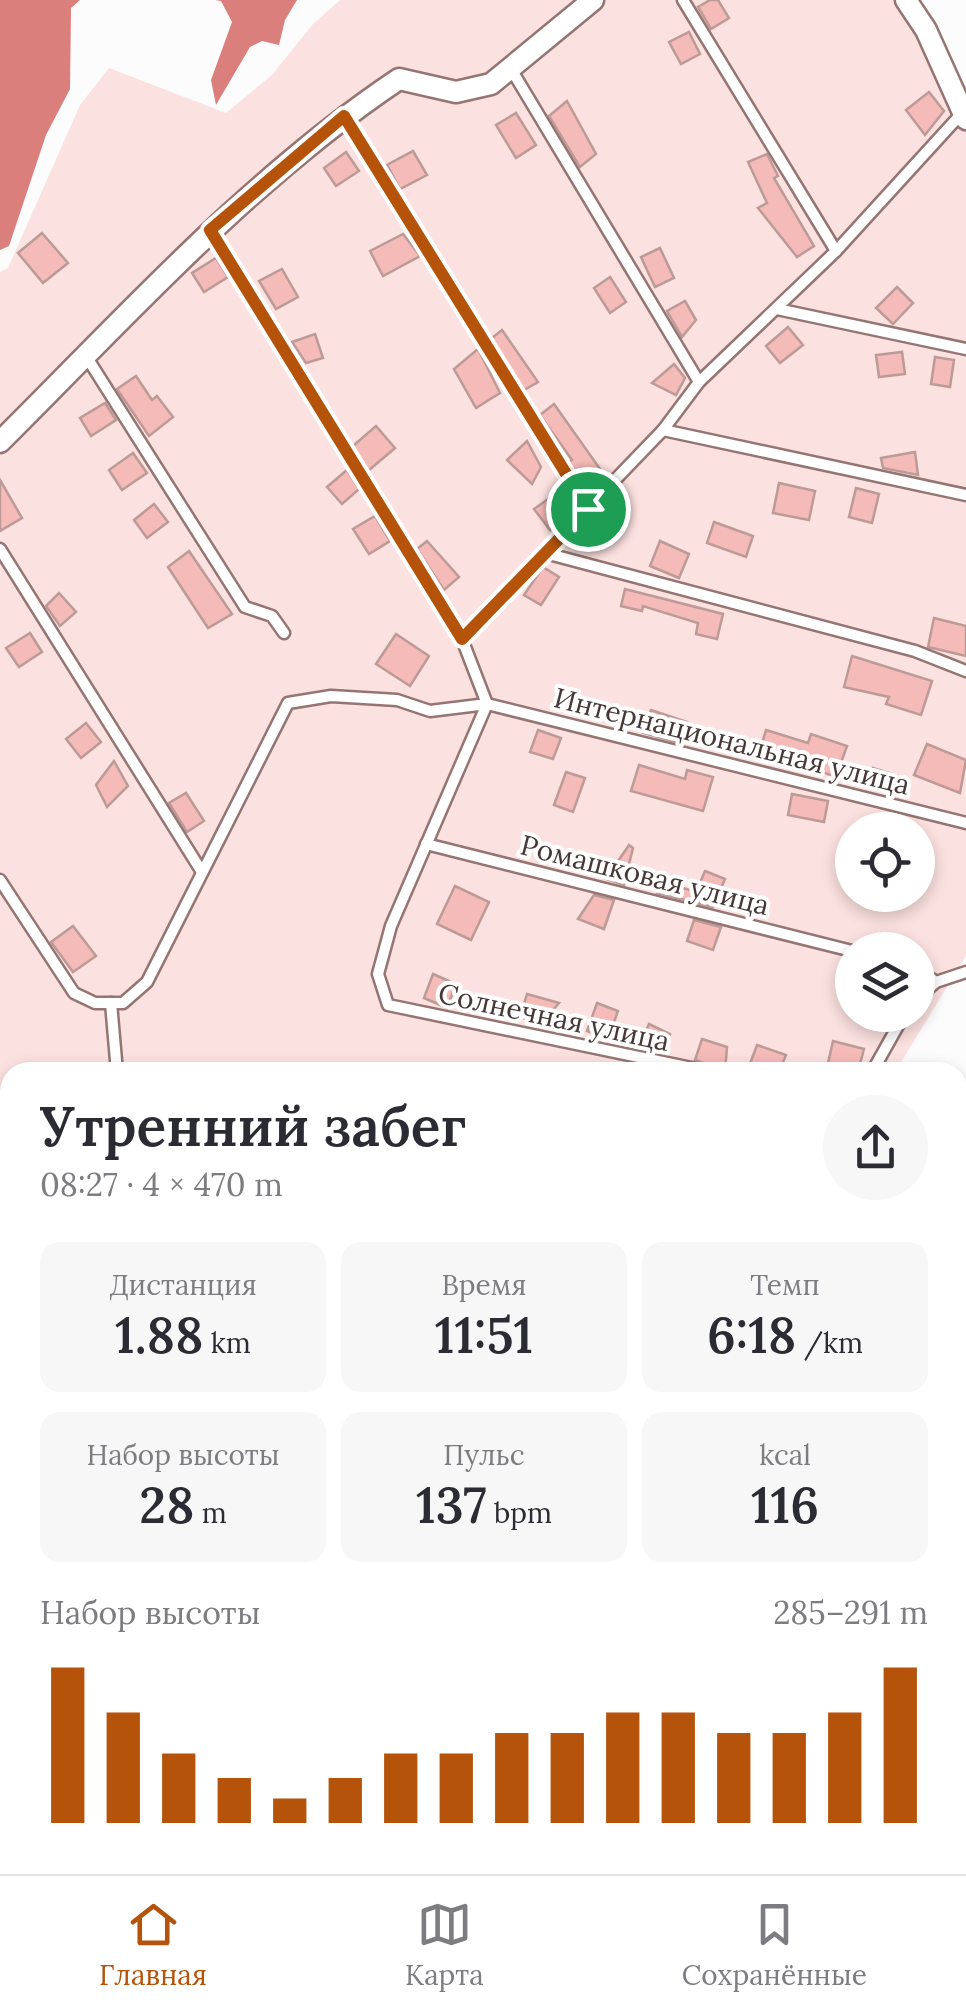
<!DOCTYPE html>
<html lang="ru">
<meta charset="utf-8">
<style>
:root{--surface:#fff;--page:#f7f7f7;--text:#2b2b33;--muted:#7c7c81;--line:#e1e1e2;--accent:#b45309}
body{margin:0;font-family:Lora,serif;background:var(--page);color:var(--text);height:100vh;display:flex;flex-direction:column;font-size:38px;white-space:nowrap}
*{box-sizing:border-box;margin:0}
p{font-size:32px;color:var(--muted)}
.icon{flex:none;width:55px;height:55px;fill:none;stroke:currentColor;stroke-width:2;stroke-linecap:round;stroke-linejoin:round}
.map{position:relative;flex:1;overflow:hidden}
.panel{position:absolute;left:0px;top:1062px;width:968px;height:812px;display:flex;flex-direction:column;background:var(--surface);border-radius:30px 30px 0 0;box-shadow:0 5px 15px #0003}
.panel>*{flex:none}
.fabs{position:absolute;left:835px;top:812px;display:grid;gap:20px}
.fabs a{display:grid;place-items:center;width:100px;height:100px;border-radius:50%;background:var(--surface);box-shadow:0 5px 15px #0003;font-size:50px}
.pin{position:absolute;display:grid;place-items:center;width:85px;height:85px;color:#fff;margin:-42px;border:5px solid #fff;border-radius:50%;box-shadow:0 2px 10px #0007}
.round{display:grid;place-items:center;flex:none;width:105px;height:105px;border-radius:52px;background:var(--page)}
.headline{display:flex;align-items:center;justify-content:space-between;height:170px;padding:0 40px}
h1{font-size:55px;font-weight:600;line-height:75px}
.metrics{display:grid;grid-template-columns:repeat(3,1fr);gap:15px;height:170px;padding:10px 40px}
.metrics div{display:grid;align-content:center;border-radius:20px;background:var(--page);text-align:center}
.metrics b{font-size:50px;font-weight:600}
.metrics small{font-size:28px;font-weight:400}
.metrics p{font-size:28px}
.chart{height:280px;padding:20px 40px}
.chart p{display:flex;justify-content:space-between}
.chart svg{width:100%;height:180px;margin-top:10px;stroke:var(--accent);stroke-width:6}
.dock{display:flex;justify-content:space-around;align-items:center;height:140px;border-top:2px solid var(--line);background:var(--surface);font-size:28px;color:var(--muted)}
.dock a{display:grid;justify-items:center;gap:5px}
.dock .selected{color:var(--accent)}
.map>svg:first-child{display:block}
.green{fill:#fbe1df;fill-rule:evenodd}
.water{fill:#da7f7c}
.building{fill:#f5bbb8;stroke:#bc9a97;stroke-width:2.5}
.lines{fill:none;stroke-linecap:round;stroke-linejoin:round}
.service-casing{stroke:#957572;stroke-width:15}
.minor-casing{stroke:#957572;stroke-width:25}
.service{stroke:#fff;stroke-width:10}
.minor{stroke:#fff;stroke-width:20}
.route-casing{stroke:#fff;stroke-width:20}
.route{stroke:#b45309;stroke-width:12}
.labels{text-anchor:middle;dominant-baseline:central;stroke-width:8;stroke-linejoin:round;paint-order:stroke}
.street-label{font-size:28px;fill:#473837;stroke:#fff}
</style>
<div class="map">
<svg width="966" height="1874" viewBox="0 0 966 1874">
<rect width="100%" height="100%" fill="#fcfcfc"/>
<path class="green" d="M340 0H915L966 87V956L895 1072H10V1865H656L655 1874H0V272L8 268 80 105 109 68 226 113 272 75 313 24ZM852 830H918V895H852ZM852 950H918V1015H852Z"/>
<g class="water">
<path d="M0 0H80L71 8 70 89 46 135 9 246 0 250Z"/>
<path d="M215 0H297L285 20 279 45 262 41 250 47 216 105 211 80 232 22 221 1Z"/>
</g>
<g class="building">
<path d="M710 0H718L729 18 711 29 698 7Z"/>
<path d="M689 32 700 54 681 64 669 42Z"/>
<path d="M929 92 944 111 925 135 906 110Z"/>
<path d="M567 101 596 154 580 167 549 116Z"/>
<path d="M516 113 536 145 516 158 496 125Z"/>
<path d="M413 151 427 175 400 189 387 165Z"/>
<path d="M346 152 359 171 336 186 324 168Z"/>
<path d="M767 154 778 176 774 178 814 246 797 257 758 208 767 203 748 162Z"/>
<path d="M42 233 68 263 43 283 18 253Z"/>
<path d="M403 234 420 256 383 276 370 251Z"/>
<path d="M660 248 674 278 655 287 641 257Z"/>
<path d="M216 258 228 277 204 292 192 273Z"/>
<path d="M282 269 298 297 276 309 259 281Z"/>
<path d="M610 277 626 302 610 313 594 288Z"/>
<path d="M897 287 913 303 893 324 876 308Z"/>
<path d="M685 301 696 320 682 337 667 311Z"/>
<path d="M788 327 803 345 780 363 766 346Z"/>
<path d="M502 330 538 382 524 390 492 338Z"/>
<path d="M315 334 323 358 306 363 292 342Z"/>
<path d="M478 349 500 393 476 408 454 369Z"/>
<path d="M902 352 905 374 879 377 876 355Z"/>
<path d="M935 357 954 360 950 387 931 384Z"/>
<path d="M674 364 685 378 676 395 652 383Z"/>
<path d="M136 376 152 400 157 396 173 417 149 436 117 389Z"/>
<path d="M105 403 116 420 91 436 80 418Z"/>
<path d="M554 404 600 469 582 482 569 462 572 460 540 415Z"/>
<path d="M376 426 395 448 368 471 353 446Z"/>
<path d="M527 441 541 467 532 484 507 460Z"/>
<path d="M915 452 918 475 883 468 881 458Z"/>
<path d="M133 453 147 473 122 490 109 470Z"/>
<path d="M347 470 359 489 342 504 327 487Z"/>
<path d="M0 480 22 518 0 531Z"/>
<path d="M779 483 815 491 809 520 773 513Z"/>
<path d="M856 488 879 494 872 523 849 517Z"/>
<path d="M561 490 574 510 550 530 534 509Z"/>
<path d="M154 504 168 522 147 538 134 520Z"/>
<path d="M375 516 390 541 369 554 353 529Z"/>
<path d="M714 522 753 536 746 557 707 543Z"/>
<path d="M427 541 459 577 444 590 417 549Z"/>
<path d="M660 541 689 554 679 578 650 566Z"/>
<path d="M189 551 232 614 208 628 168 567Z"/>
<path d="M543 567 559 577 541 605 524 595Z"/>
<path d="M625 589 723 614 717 639 696 634 698 623 643 606 642 611 621 606Z"/>
<path d="M59 593 76 612 60 626 46 606Z"/>
<path d="M934 618 966 626V656L928 647Z"/>
<path d="M30 633 42 652 19 667 6 648Z"/>
<path d="M396 634 429 656 410 686 376 664Z"/>
<path d="M852 656 932 681 921 715 886 704 889 697 844 687Z"/>
<path d="M651 710 687 722 679 743 643 733Z"/>
<path d="M86 723 101 742 81 758 66 739Z"/>
<path d="M538 730 561 738 553 759 530 752Z"/>
<path d="M766 730 808 743 811 734 847 746 836 777 760 750Z"/>
<path d="M927 744 966 760 960 793 914 775Z"/>
<path d="M114 761 128 786 107 807 96 785Z"/>
<path d="M639 765 685 779 687 770 713 777 703 811 631 791Z"/>
<path d="M873 768 899 776 894 794 867 787Z"/>
<path d="M566 772 585 778 573 812 554 805Z"/>
<path d="M186 793 204 821 187 832 169 803Z"/>
<path d="M792 794 828 801 824 822 788 815Z"/>
<path d="M629 845 633 848 624 885 591 874 596 857 616 864Z"/>
<path d="M705 871 725 879 713 907 657 893 661 881 696 892Z"/>
<path d="M455 886 489 902 471 940 437 924Z"/>
<path d="M594 895 614 900 604 929 578 919Z"/>
<path d="M694 920 721 927 713 950 687 941Z"/>
<path d="M73 926 96 956 73 972 51 942Z"/>
<path d="M433 974 456 984 447 1008 424 998Z"/>
<path d="M527 994 559 1003 541 1024 520 1017Z"/>
<path d="M597 1003 618 1011 608 1039 587 1031Z"/>
<path d="M649 1024 670 1034 661 1053 639 1046Z"/>
<path d="M702 1039 727 1047 725 1071 695 1060Z"/>
<path d="M833 1041 864 1049 858 1072H826Z"/>
<path d="M757 1045 786 1055 779 1072 748 1069Z"/>
</g>
<g class="lines">
<defs>
<g id="service">
<path d="M683 0 836 251"/>
<path d="M511 69 699 382"/>
<path d="M344 117 588 509"/>
<path d="M210 231 462 639"/>
<path d="M777 309 966 349"/>
<path d="M86 356 245 607 272 616 284 633"/>
<path d="M663 430 966 495"/>
<path d="M0 549 202 872"/>
<path d="M545 553 915 651 966 671"/>
<path d="M426 844 852 951"/>
<path d="M0 880 74 993 95 1003H123L147 982 288 703 331 696 397 700 430 711 487 704 966 823"/>
<path d="M918 970 936 982"/>
<path d="M918 998 936 982 966 972"/>
<path d="M111 1003 117 1072"/>
<path d="M711 1072 388 1005 378 974 391 926 487 704 462 639 663 430 699 382 836 251 962 113"/>
<path d="M872 1072 904 1015"/>
<path d="M0 1257 10 1283"/>
<path d="M958 1273 966 1272"/>
<path d="M0 1771 10 1798"/>
<path d="M228 1865 231 1874"/>
<path d="M429 1865 432 1874"/>
<path d="M573 1865 576 1874"/>
<path d="M24 1874 41 1865"/>
</g>
<g id="minor">
<path d="M906 0 926 30 966 119"/>
<path d="M0 442C128 315 248 180 399 79L456 92 491 84 593 0"/>
</g>
</defs>
<use href="#service" class="service-casing"/>
<use href="#minor" class="minor-casing"/>
<use href="#service" class="service"/>
<use href="#minor" class="minor"/>
</g>
<g class="lines">
<defs>
<path id="route" d="M344 116 588 509 462 639 210 230Z"/>
</defs>
<use href="#route" class="route-casing"/>
<use href="#route" class="route"/>
</g>
<g class="labels">
<g class="street-label">
<text transform="translate(732 741) rotate(14)">Интернациональная улица</text>
<text transform="translate(645 875) rotate(14)">Ромашковая улица</text>
<text transform="translate(554 1017) rotate(12)">Солнечная улица</text>
</g>
</g>
</svg>
<div class="fabs">
<a><svg class="icon" aria-label="locate" viewBox="0 0 24 24"><circle cx="12" cy="12" r="6"/><path d="M12 2v4M12 18v4M2 12h4M18 12h4"/></svg></a>
<a><svg class="icon" aria-label="layers" viewBox="0 0 24 24"><path d="M12 4l9 5-9 5-9-5zM3 14l9 5 9-5"/></svg></a>
</div>
<div class="pin" style="left:588px;top:509px;background:#1e9e55"><svg class="icon" aria-label="arrive" viewBox="0 0 24 24"><path d="M6 21V4h12l-3 4 3 4H6"/></svg></div>
<section class="panel">
<div class="headline"><div><h1>Утренний забег</h1><p>08:27 · 4 × 470 m</p></div><a class="round"><svg class="icon" aria-label="share" viewBox="0 0 24 24"><path d="M12 15V3M7 8l5-5 5 5M5 13v7h14v-7"/></svg></a></div>
<div class="metrics">
<div><p>Дистанция</p><b>1.88<small> km</small></b></div>
<div><p>Время</p><b>11:51</b></div>
<div><p>Темп</p><b>6:18<small> /km</small></b></div>
</div>
<div class="metrics">
<div><p>Набор высоты</p><b>28<small> m</small></b></div>
<div><p>Пульс</p><b>137<small> bpm</small></b></div>
<div><p>kcal</p><b>116</b></div>
</div>
<div class="chart"><p><span>Набор высоты</span>285–291 m</p>
<svg viewBox="0 0 160 44" preserveAspectRatio="none"><path d="M5 44V6M15 44V17M25 44V27M35 44V33M45 44V38M55 44V33M65 44V27M75 44V27M85 44V22M95 44V22M105 44V17M115 44V17M125 44V22M135 44V22M145 44V17M155 44V6"/></svg>
</div>
</section>
</div>
<nav class="dock">
<a class="selected"><svg class="icon" aria-label="home" viewBox="0 0 24 24"><path d="M3 11l9-7 9 7M6 9v11h12V9"/></svg>Главная</a>
<a><svg class="icon" aria-label="map" viewBox="0 0 24 24"><path d="M3 6l6-2 6 2 6-2v14l-6 2-6-2-6 2zM9 4v14M15 6v14"/></svg>Карта</a>
<a><svg class="icon" aria-label="saved" viewBox="0 0 24 24"><path d="M7 4h10v16l-5-4-5 4z"/></svg>Сохранённые</a>
</nav>
